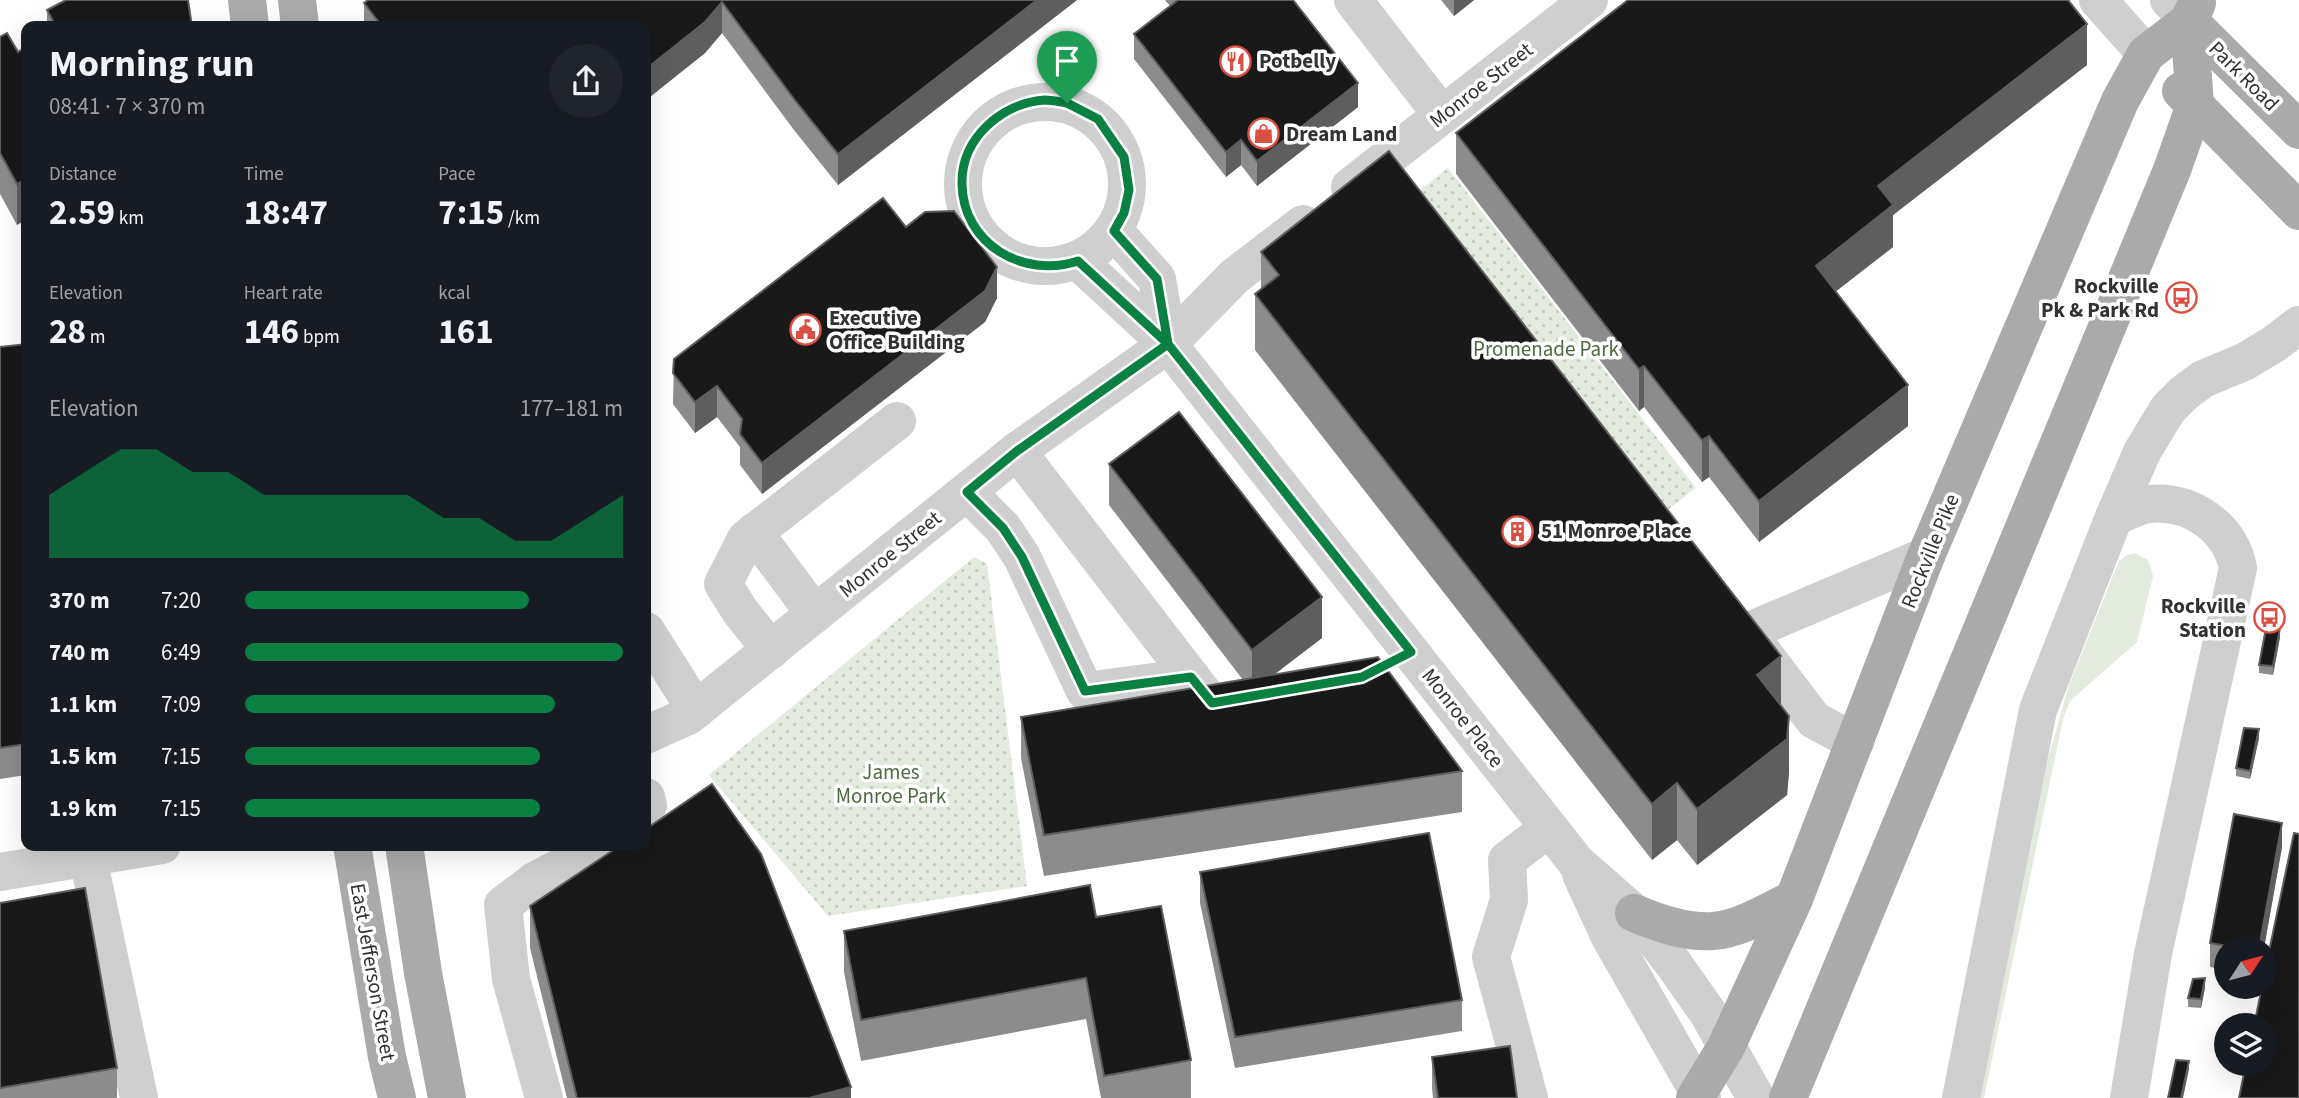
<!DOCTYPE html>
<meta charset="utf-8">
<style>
:root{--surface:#171b24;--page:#20242c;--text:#f1f3f6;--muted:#9ea1a6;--accent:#0b8043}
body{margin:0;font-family:"Source Sans 3",sans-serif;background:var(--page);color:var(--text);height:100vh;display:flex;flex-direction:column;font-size:26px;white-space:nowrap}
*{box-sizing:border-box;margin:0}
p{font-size:23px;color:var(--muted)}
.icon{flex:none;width:38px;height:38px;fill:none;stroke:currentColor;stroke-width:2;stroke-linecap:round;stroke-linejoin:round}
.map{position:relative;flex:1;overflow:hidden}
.sheet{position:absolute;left:21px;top:21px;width:630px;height:830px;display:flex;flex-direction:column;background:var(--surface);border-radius:14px;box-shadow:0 7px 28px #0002}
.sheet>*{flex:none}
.needle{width:46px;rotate:54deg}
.buttons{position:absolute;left:2214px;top:936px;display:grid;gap:14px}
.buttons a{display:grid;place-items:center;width:63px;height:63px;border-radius:50%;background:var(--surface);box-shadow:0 7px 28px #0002;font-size:35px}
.pin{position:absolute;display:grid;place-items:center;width:60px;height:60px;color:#fff;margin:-72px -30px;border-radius:50% 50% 50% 0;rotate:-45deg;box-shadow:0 0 7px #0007}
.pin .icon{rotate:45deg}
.round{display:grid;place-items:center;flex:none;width:74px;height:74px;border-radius:37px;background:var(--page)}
.head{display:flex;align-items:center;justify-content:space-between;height:119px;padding:0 28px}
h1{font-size:38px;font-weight:700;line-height:52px}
.figures{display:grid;grid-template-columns:repeat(3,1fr);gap:10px;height:119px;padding:7px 28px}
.figures div{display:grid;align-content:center}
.figures b{font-size:35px;font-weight:700}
.figures small{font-size:19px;font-weight:400}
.figures p{font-size:19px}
.chart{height:196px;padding:14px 28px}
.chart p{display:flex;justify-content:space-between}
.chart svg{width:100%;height:126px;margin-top:7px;fill:var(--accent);opacity:.7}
ul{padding:0 28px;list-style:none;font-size:23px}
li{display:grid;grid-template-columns:112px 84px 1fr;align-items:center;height:52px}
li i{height:18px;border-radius:9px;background:var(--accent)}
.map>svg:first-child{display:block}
.grass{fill:#e3eade}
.park{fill:url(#park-dots)}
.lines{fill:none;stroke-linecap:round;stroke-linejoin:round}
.minor{stroke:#cfcfcf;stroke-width:38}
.major{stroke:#aaa;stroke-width:38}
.wall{fill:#8c8c8c}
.shaded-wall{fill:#5e5e5e}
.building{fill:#191919;stroke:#5e5e5e;stroke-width:2}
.route-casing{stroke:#fff;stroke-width:14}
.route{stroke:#0b8043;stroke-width:9}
.labels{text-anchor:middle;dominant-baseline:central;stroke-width:7;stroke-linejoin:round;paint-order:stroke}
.poi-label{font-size:21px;font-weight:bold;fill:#323232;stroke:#fff;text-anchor:start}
.street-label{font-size:21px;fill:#323232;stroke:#fff}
.park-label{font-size:21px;fill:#4e6b41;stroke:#fff}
</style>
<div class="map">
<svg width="2299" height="1098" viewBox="0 0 2299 1098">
<defs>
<pattern id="park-dots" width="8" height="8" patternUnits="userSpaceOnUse" patternTransform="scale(1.75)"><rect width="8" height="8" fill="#e3eade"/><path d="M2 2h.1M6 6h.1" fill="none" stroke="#c3c9bf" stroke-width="1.8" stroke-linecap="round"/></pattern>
</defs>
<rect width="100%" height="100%" fill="#fff"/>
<path class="grass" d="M2135 553 2148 560 2153 576 2137 642 2070 701 2063 719 1984 1098H1974L2036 801 2069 685 2119 561 2127 555Z"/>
<g class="park">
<path d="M1448 168 1696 488 1644 528 1396 209Z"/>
<path d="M974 557 987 564 1027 886 828 916 709 775Z"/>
</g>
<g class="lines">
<g class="minor">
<path d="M1353 0 1442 115"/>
<path d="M2098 0 2146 54"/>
<path d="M2169 0 2189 21"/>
<circle cx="1045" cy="184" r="82"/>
<path d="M1350 187 1589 0"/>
<path d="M1114 231 1157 279 1168 344"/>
<path d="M1078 261 1168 344 1576 862 1634 913 1673 963 1708 1013 1756 1098"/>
<path d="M1017 451 1211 703 1242 698"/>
<path d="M967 492 1003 528 1022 557 1085 691 1191 677"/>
<path d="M2114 517C2125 513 2138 505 2149 504 2191 500 2230 527 2238 568L2153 954 2129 1098"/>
<path d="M754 532 815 614"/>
<path d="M646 631 696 710"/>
<path d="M1747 632 1926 556"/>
<path d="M1750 636 1814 720 1855 742"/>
<path d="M771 650 740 611 723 584 746 539 897 421"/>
<path d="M646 735 688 716 1017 451 1168 344 1235 276 1303 224"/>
<path d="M646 797 648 805 646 809"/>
<path d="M88 858 139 1098"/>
<path d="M0 872 162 845"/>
<path d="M1581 874 1610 937 1702 1098"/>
<path d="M544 1098 511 979 503 905 536 880 603 845"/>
<path d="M1529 1098 1491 957 1509 900 1507 860 1549 828"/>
<path d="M1961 1098 2038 710 2114 517 2142 452 2168 409 2184 393 2203 379 2244 362 2274 344 2299 325"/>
</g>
<g class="major">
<path d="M247 0 250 26"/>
<path d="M297 0 300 26"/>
<path d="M2189 21 2299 130"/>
<path d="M2181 91 2299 211"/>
<path d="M352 845 387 1057 397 1098"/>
<path d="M404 845 423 973 447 1098"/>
<path d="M1634 913C1658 923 1686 933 1713 931 1741 929 1769 911 1794 899"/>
<path d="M1695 1098 1726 1047 1794 899 1926 556 2120 101 2146 54 2189 21"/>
<path d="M1788 1098 2172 170 2195 105 2189 21 2197 3"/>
</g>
</g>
<g class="wall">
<path d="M368 0H1077L838 185 794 130 722 33 705 53 646 100V26H364V3Z"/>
<path d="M1165 0H1293L1358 107 1257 186 1241 165 1226 177 1134 59V34L1170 6Z"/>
<path d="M1441 0H1474L1454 16Z"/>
<path d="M47 10 192 26H47Z"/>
<path d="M0 37 18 52 17 225 0 194Z"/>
<path d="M2087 65 1893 215V247L1835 291 1908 426 1759 542 1709 477 1702 482 1644 407 1639 411 1456 174V133Z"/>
<path d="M906 227 997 298 985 322 762 494 740 465V447L717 417 695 433 673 404 674 359Z"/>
<path d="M1261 252 1781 706 1789 772 1787 795 1697 865 1677 840 1652 860 1255 350V294L1261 290Z"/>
<path d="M26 344V775L0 779V347Z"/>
<path d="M1109 464 1322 638 1274 675 1462 771V812L1044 876 1021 758V717L1243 680 1109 505Z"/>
<path d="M2280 637 2273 675 2259 673V665Z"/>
<path d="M2259 738 2250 779 2236 776V768Z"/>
<path d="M2282 847 2264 948H2226V970L2210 967V943Z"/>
<path d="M1200 872 1462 1000V1031L1235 1068 1200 903Z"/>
<path d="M0 903 117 1068V1098H0Z"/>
<path d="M530 906 851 1098H567L530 948Z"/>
<path d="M1096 917 1191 1060V1098H1101L1086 1019 861 1061 844 972V931Z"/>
<path d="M2205 987 2201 1008 2188 1007V998Z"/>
<path d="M1432 1057 1517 1098H1433L1432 1088Z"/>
</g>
<g class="shaded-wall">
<path d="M1037 0H1077L838 185V154Z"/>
<path d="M1454 0H1474L1454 16Z"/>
<path d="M722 2V33L705 53 646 100V69Z"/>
<path d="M2087 24V65L1893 215V247L1816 307V266L1878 186Z"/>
<path d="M1358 83V107L1257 186V161Z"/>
<path d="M1241 140V165L1226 177V152Z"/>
<path d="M26 179V220L17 225V184Z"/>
<path d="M997 267V298L985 322 762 494V463Z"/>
<path d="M1644 366V407L1639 411V369Z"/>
<path d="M1908 385V426L1759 542V501Z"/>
<path d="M717 386V417L695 433V402Z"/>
<path d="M1709 436V477L1702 482V440Z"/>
<path d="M1322 597V638L1252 691V650Z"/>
<path d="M2280 628V637L2273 675V666Z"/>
<path d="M1781 656V712L1757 675Z"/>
<path d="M1789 716V772L1787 795 1697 865V809Z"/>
<path d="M2259 729V738L2250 779V771Z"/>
<path d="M1677 783V840L1652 860V804Z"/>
<path d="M2282 823V847L2264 948H2259Z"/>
<path d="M2205 978V987L2201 1008V999Z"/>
<path d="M2189 1061V1069L2183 1098H2181Z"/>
<path d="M851 1087V1098H809Z"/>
</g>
<g class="building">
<path d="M66 0H188L192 26H56L47 10Z"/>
<path d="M368 0H1037L838 154 794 99 722 2 705 22 646 69V26H382L364 3Z"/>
<path d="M1178 0H1293L1358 83 1257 161 1241 140 1226 152 1134 34Z"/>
<path d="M1628 0H2068L2087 24 1878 186 1893 205 1816 266 1908 385 1759 501 1709 436 1702 440 1644 366 1639 369 1456 133Z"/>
<path d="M7 33 18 52 26 47V179L17 184 0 153V37Z"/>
<path d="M1389 151 1781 656 1757 675 1789 716 1787 739 1697 809 1677 783 1652 804 1255 294 1279 275 1261 252Z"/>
<path d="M883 198 906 227 925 212 954 211 997 267 985 291 762 463 740 434 742 419 717 386 695 402 673 373 674 359Z"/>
<path d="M26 344V744L0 748V347Z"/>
<path d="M1179 412 1322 597 1252 650 1109 464Z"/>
<path d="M2266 628H2280L2273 666 2259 665Z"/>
<path d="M1378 657 1462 771 1044 835 1021 717Z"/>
<path d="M2244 728 2259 729 2250 771 2236 768Z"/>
<path d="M712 784 761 854 851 1087 809 1098H577L530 906 621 845H646V829Z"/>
<path d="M2234 814 2282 823 2259 948H2239L2210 943Z"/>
<path d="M1429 833 1462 1000 1235 1037 1200 872Z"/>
<path d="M2294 833 2299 834V1098H2239L2246 1064H2264V1026H2254L2262 987H2264V975Z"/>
<path d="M1090 885 1096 917 1161 906 1191 1060 1104 1076 1086 978 861 1020 844 931Z"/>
<path d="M85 888 117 1068 0 1088V903Z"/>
<path d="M2205 978 2201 999 2188 998 2193 979Z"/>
<path d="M1510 1046 1517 1098H1438L1432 1057Z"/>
<path d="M2176 1060 2189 1061 2181 1098H2168Z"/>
</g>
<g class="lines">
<defs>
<path id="route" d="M1067 103 1098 119 1124 157 1129 190 1124 213 1114 231 1157 279 1168 344 1017 451 967 492 1003 528 1022 557 1085 691 1191 677 1212 703 1362 677 1411 652 1168 344 1078 261C1023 279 963 244 962 184 961 138 1002 103 1045 100 1052 100 1060 102 1067 103"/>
</defs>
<use href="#route" class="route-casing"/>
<use href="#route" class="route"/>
</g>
<defs>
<symbol id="restaurant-ring" viewBox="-11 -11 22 22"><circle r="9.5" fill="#fff" stroke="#db4f42" stroke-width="1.5"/><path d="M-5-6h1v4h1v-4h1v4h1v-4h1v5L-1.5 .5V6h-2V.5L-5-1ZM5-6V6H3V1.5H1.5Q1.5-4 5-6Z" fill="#db4f42"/></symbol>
<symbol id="shop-ring" viewBox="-11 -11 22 22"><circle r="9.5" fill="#fff" stroke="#db4f42" stroke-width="1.5"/><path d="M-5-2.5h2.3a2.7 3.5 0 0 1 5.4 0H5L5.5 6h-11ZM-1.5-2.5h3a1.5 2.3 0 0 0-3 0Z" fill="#db4f42"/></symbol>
<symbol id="bus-ring" viewBox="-11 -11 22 22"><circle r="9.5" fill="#fff" stroke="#db4f42" stroke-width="1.5"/><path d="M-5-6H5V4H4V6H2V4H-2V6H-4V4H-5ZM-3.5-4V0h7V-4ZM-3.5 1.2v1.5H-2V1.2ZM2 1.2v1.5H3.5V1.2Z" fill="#db4f42"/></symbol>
<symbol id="civic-ring" viewBox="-11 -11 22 22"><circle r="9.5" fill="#fff" stroke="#db4f42" stroke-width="1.5"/><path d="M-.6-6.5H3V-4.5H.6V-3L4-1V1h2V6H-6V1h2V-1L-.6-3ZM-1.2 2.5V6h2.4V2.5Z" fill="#db4f42"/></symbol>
<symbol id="building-ring" viewBox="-11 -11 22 22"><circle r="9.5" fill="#fff" stroke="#db4f42" stroke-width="1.5"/><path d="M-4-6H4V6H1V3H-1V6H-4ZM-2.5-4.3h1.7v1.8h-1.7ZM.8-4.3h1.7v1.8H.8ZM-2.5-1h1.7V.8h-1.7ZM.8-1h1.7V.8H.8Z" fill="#db4f42"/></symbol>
</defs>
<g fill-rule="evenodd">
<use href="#restaurant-ring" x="1218" y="44" width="35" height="35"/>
<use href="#shop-ring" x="1246" y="116" width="35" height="35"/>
<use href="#bus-ring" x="2164" y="280" width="35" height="35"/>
<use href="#civic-ring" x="788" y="312" width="35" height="35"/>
<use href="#building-ring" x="1500" y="514" width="35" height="35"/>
<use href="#bus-ring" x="2252" y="600" width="35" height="35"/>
</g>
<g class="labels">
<g class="poi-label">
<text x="1259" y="61">Potbelly</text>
<text x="1286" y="134">Dream Land</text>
<text x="2159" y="286" text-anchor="end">Rockville<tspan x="2159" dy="24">Pk &amp; Park Rd</tspan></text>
<text x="829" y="318">Executive<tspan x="829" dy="24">Office Building</tspan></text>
<text x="1541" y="531">51 Monroe Place</text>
<text x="2246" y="606" text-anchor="end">Rockville<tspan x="2246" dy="24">Station</tspan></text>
</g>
<g class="street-label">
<text transform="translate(2244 76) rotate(45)">Park Road</text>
<text transform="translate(1481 85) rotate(-38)">Monroe Street</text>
<text transform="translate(1930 551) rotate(-68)">Rockville Pike</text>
<text transform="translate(890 554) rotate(-39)">Monroe Street</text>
<text transform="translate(1463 718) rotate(52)">Monroe Place</text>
<text transform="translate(373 972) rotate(80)">East Jefferson Street</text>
</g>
<g class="park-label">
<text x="1546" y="349">Promenade Park</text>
<text x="891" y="772">James<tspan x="891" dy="24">Monroe Park</tspan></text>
</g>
</g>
</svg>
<div class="buttons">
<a><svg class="needle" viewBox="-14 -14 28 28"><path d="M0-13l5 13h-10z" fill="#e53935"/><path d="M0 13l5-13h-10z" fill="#9ea1a6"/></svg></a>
<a><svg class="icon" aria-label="layers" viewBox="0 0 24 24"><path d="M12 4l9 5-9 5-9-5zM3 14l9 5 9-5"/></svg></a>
</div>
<div class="pin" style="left:1067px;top:103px;background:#1e9e55"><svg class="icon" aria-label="arrive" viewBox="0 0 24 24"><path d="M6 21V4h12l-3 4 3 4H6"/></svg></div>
<section class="sheet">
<div class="head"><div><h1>Morning run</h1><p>08:41 · 7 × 370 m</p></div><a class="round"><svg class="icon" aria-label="share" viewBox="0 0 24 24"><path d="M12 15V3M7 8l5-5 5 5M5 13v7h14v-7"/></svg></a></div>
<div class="figures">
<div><p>Distance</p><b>2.59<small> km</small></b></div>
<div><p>Time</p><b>18:47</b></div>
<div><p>Pace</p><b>7:15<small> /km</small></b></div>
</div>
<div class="figures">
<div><p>Elevation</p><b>28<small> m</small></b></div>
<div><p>Heart rate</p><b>146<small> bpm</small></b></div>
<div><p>kcal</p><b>161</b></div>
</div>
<div class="chart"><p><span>Elevation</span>177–181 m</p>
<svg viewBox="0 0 160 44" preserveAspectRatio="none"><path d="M0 44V22L10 14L20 6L30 6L40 14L50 14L60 22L70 22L80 22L90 22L100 22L110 30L120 30L130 38L140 38L150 30L160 22V44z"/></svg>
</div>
<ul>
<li><b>370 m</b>7:20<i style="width:75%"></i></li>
<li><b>740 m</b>6:49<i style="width:100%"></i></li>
<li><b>1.1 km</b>7:09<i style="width:82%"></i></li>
<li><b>1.5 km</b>7:15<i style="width:78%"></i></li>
<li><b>1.9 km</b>7:15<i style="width:78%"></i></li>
</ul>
</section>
</div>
